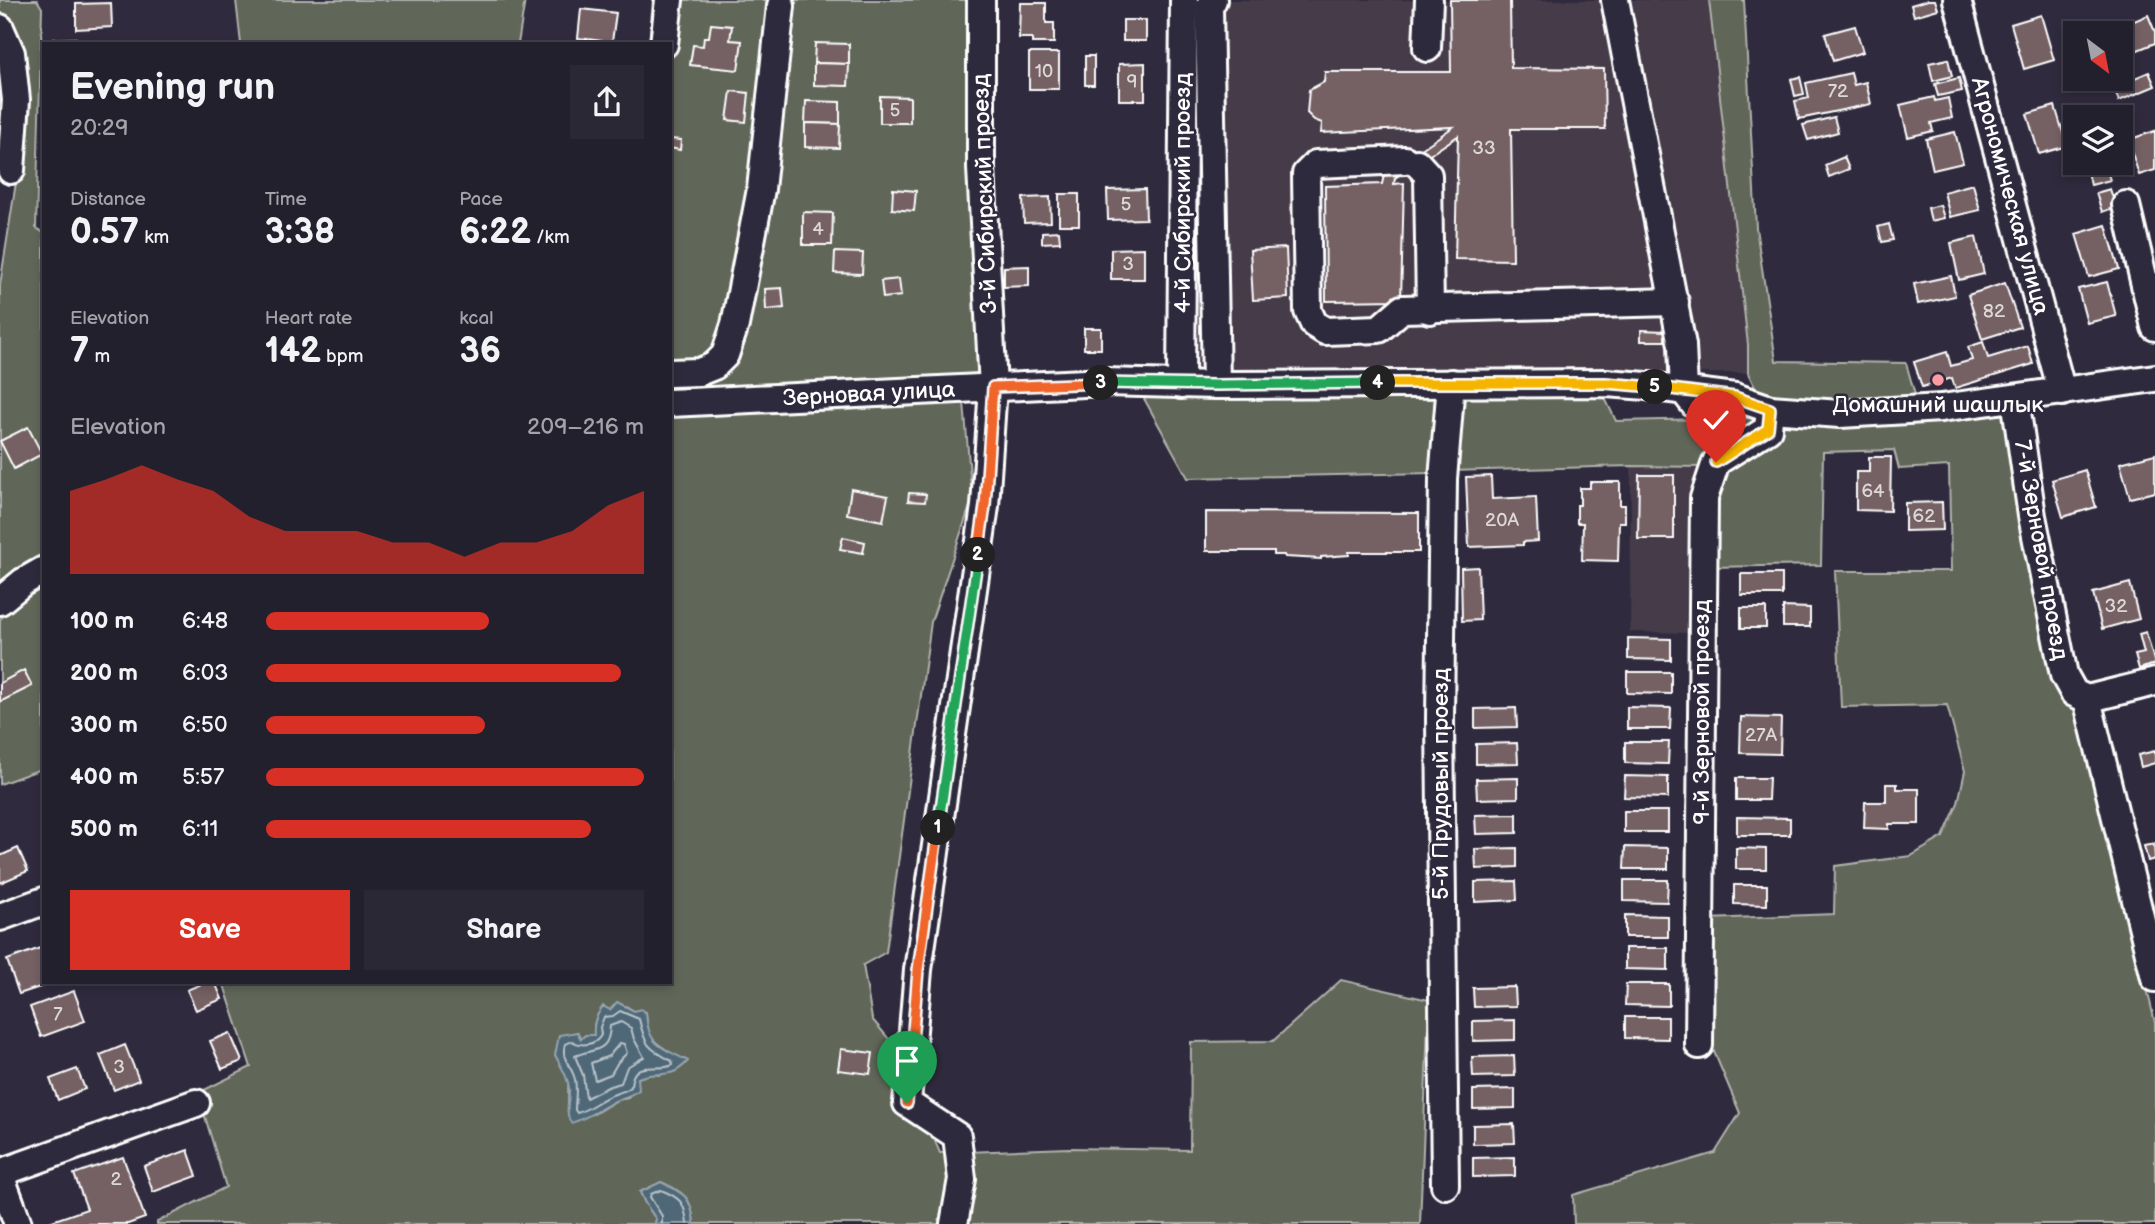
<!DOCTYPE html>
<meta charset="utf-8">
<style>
:root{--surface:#23202e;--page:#2b2836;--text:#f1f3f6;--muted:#a3a3aa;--line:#403e4a;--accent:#d93025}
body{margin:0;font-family:"Balsamiq Sans",sans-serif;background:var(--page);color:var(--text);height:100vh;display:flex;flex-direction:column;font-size:26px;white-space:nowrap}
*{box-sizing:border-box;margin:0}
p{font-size:23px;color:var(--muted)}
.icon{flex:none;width:38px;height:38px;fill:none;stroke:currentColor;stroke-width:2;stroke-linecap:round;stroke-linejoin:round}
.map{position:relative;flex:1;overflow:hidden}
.sheet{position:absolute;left:42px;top:42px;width:630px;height:942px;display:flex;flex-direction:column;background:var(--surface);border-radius:0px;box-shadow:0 4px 10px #0003,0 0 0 2px var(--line)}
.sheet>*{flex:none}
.needle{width:46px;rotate:148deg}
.fabs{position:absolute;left:2063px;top:21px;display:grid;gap:14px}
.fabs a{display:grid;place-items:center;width:70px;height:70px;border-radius:0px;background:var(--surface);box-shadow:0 4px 10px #0003,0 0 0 2px var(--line);font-size:35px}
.pin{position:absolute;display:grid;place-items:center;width:60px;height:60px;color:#fff;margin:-72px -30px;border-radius:50% 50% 50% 0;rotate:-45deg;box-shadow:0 0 7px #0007}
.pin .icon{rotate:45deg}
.km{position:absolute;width:35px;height:35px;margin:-18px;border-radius:50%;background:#222;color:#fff;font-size:19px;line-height:35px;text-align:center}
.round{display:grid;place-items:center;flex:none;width:74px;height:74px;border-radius:0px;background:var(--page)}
.head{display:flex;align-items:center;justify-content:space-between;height:119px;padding:0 28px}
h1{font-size:38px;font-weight:700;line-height:52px}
.figures{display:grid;grid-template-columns:repeat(3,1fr);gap:10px;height:119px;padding:7px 28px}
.figures div{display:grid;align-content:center}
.figures b{font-size:35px;font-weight:700}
.figures small{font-size:19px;font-weight:400}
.figures p{font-size:19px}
.chart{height:196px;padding:14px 28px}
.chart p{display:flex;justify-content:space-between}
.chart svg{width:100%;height:126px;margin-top:7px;fill:var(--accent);opacity:.7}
.action{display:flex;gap:14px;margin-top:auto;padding:14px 28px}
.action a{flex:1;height:80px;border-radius:0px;background:var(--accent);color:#fff;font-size:28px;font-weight:700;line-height:80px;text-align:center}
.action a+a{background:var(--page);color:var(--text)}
ul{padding:0 28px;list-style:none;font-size:23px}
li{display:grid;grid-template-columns:112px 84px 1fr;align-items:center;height:52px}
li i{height:18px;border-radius:9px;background:var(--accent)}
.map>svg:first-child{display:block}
.built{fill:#443a48}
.green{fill:#616659;stroke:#b0b2ac;stroke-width:2;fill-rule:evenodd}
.water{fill:#4f6878;stroke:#95a4ae;stroke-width:2}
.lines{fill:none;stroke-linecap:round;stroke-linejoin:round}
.shore{stroke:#b9c3c9;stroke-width:2}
.building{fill:#756063;stroke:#fff;stroke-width:2}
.minor-casing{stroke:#fff;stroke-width:32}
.minor{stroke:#2f2a3d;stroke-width:26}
.split-1-casing{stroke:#fff;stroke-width:14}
.split-2-casing{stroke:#fff;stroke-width:14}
.split-3-casing{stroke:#fff;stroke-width:14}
.split-4-casing{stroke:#fff;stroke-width:14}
.split-5-casing{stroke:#fff;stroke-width:14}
.split-6-casing{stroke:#fff;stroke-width:14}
.split-1{stroke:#f0652b;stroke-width:9}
.split-2{stroke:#22a559;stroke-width:9}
.split-3{stroke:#f0652b;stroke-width:9}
.split-4{stroke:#22a559;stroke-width:9}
.split-5{stroke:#f5b400;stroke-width:9}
.split-6{stroke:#f5b400;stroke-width:9}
.poi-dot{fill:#ff9aa2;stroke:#2f2a3d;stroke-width:2.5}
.labels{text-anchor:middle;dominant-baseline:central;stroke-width:5;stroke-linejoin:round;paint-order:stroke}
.number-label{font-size:19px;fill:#dcd7d8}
.street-label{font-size:23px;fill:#fff;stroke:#2f2a3d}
.poi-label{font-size:23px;fill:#fff;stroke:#2f2a3d}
</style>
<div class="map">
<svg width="2155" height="1224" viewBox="0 0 2155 1224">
<rect width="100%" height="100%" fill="#2f2a3d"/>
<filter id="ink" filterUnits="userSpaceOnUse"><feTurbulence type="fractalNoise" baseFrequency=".0143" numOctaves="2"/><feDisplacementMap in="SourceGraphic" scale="14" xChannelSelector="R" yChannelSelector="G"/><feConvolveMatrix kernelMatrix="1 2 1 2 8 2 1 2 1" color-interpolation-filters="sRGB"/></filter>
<g filter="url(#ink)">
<g class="built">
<path d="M1189 0H1709L1748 345V373L1197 376 1190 372Z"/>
<path d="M1631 466 1703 467 1694 496 1688 633 1630 632Z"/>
</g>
<g class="green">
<path d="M0 0H37L42 8 36 228 44 233V558L0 588V285L17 176 9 103 0 102Z"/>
<path d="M236 0H525L518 44H241Z"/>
<path d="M653 0H990L982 367 977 376 670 394V44H649Z"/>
<path d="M1709 0H1744L1756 228 1776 361 1906 363 1917 402 1839 408 1761 400 1748 373V345Z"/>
<path d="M1603 394 1616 421 1756 418 1761 421 1703 467 1631 466 1449 471 1433 473 1188 478 1142 395Z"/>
<path d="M964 402 972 500 931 622 886 952 863 965 872 1019 894 1045 940 1153 1069 1148 1190 1150 1191 1042 1273 1041 1341 980 1429 1000 1420 1224H694C692 1197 684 1193 661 1182L640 1192 645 1203 656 1219 655 1224H157V1222L226 1187 198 1093 251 1067 223 982H670V415L846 410ZM626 1006 634 1011 646 1012C648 1035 648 1038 667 1050L661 1075 649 1074 638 1078 628 1098 617 1100 594 1114 568 1106 569 1035 577 1032 581 1039 595 1035C592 1024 596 1016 603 1007L610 1010Z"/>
<path d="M1997 411 2006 417 2081 704 2155 1023V1224H1574L1573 1195 1715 1153 1740 1113 1712 1047 1708 919 1834 914 1835 866 1911 856 1943 837 1958 803 1965 771 1947 705 1841 707 1835 571H1951L1949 466 1899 469 1894 450 1823 452 1821 565 1711 567 1709 498 1723 469 1789 421Z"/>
<path d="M44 586V768L0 784V619L27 597Z"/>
</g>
<g class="water">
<path d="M617 1002 634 1011 641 1009 646 1013C648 1046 661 1047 688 1061 669 1082 660 1069 638 1078L639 1090C629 1097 623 1097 613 1102 599 1110 587 1118 571 1123 564 1112 570 1099 569 1088 568 1076 560 1065 555 1055L559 1035 577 1032 581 1039 585 1035H594C593 1023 596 1016 603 1006L610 1010Z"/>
<path d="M661 1182C684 1193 692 1197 694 1224H655L656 1219 645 1203 640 1192Z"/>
</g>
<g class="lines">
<g class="shore">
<path d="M620 1011 639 1019C645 1045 647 1048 672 1061L673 1065C656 1073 632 1057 631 1087 625 1092 622 1091 615 1094 601 1098 591 1109 577 1113L575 1110C575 1098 578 1086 574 1076 569 1062 561 1059 565 1044L572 1041C581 1047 596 1045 601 1035L600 1027 604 1017 613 1016Z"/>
<path d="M621 1022 631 1028 634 1039 644 1057 627 1067 621 1083 610 1086 586 1098 583 1075 575 1056C594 1048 609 1054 610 1026Z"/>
<path d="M620 1043 624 1044 627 1053 618 1062 611 1074 595 1080 591 1063 609 1056Z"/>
<path d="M662 1224V1216L650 1197 651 1194 661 1190C681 1198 685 1203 687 1224"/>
</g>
</g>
<g class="building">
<path d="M1450 0H1510L1511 68 1604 69 1605 129H1511L1513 260 1455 259 1458 136 1395 178 1394 184 1404 183 1401 300 1326 301 1325 186 1382 184 1384 175 1453 127 1321 133 1322 123 1314 120 1307 113 1309 90 1324 82 1325 72H1451Z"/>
<path d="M1928 0H1935L1938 9 1914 16 1911 5Z"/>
<path d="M111 3 112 27 76 29V4Z"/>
<path d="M1020 3H1046V23H1054V43H1032V38H1019Z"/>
<path d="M581 9 616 13 612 42 578 38Z"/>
<path d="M2041 15 2054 60 2024 69 2011 24Z"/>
<path d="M2148 15 2155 32V43L2123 56 2121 50V33H2114L2113 30Z"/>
<rect x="1123" y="20" width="23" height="21"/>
<path d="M711 24 732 26 730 40 742 41 738 70 690 65 693 45 703 46 704 37H709Z"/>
<path d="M1855 26 1863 52 1833 61 1825 34Z"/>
<path d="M76 38V44H53V39Z"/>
<path d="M815 43 849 44V64L814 63Z"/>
<rect x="1029" y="53" width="30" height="36"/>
<rect x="1085" y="56" width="9" height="29"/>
<path d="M1948 59 1952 76 1933 81 1929 63Z"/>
<path d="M814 63 849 64 848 86 814 85Z"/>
<path d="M1145 63V100H1119V64Z"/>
<path d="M2149 72 2155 86 2119 101 2113 87Z"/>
<path d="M1851 73 1854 85 1866 82 1871 104 1799 119 1795 101 1809 98 1806 83Z"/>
<path d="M1800 77 1804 94 1795 96 1791 79Z"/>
<path d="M1959 78 1962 91 1938 96 1935 84Z"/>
<path d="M731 91 749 93 746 122 727 120Z"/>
<path d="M880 96 910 97V123H880Z"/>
<path d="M1934 97 1935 101 1948 98 1952 118 1931 123 1933 131 1908 137 1900 105Z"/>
<path d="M806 101 840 102V124L805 123Z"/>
<path d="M2055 106 2067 146 2039 154 2027 114Z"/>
<path d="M1834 117 1838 132 1808 140 1803 125Z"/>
<path d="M805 123 840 124 839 148 805 147Z"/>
<path d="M2155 131V170L2139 175 2128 140Z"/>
<path d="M1955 132 1963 163 1933 170 1926 139Z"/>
<path d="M670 139 681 140 680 150 670 148Z"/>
<path d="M1844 157 1849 169 1829 177 1825 165Z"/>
<path d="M2106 168 2110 180 2091 185 2088 173Z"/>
<path d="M1973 184 1980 210 1950 217 1944 192Z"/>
<path d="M893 189 916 191 914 211 892 209Z"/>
<path d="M1145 189 1146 219 1108 220 1107 190Z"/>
<path d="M2110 189 2116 207 2102 212 2096 193Z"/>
<rect x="1059" y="194" width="20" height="31"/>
<path d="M1050 197 1051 222 1024 223 1023 198Z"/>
<path d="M1940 205 1944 218 1931 221 1928 208Z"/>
<path d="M803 212 833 213 832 245H803Z"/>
<path d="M1889 224 1893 240 1882 242 1878 227Z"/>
<path d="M2106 225 2119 269 2089 277 2076 234Z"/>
<path d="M1059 231 1060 242 1042 243V232Z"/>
<path d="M1976 237 1984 274 1959 280 1951 243Z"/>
<path d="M1144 248V279H1111V249Z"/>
<path d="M1286 248 1288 298 1253 300 1250 250Z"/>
<path d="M835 252 863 253 862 274 834 273Z"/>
<path d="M1029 266V286L1004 287V267Z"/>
<path d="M1951 276 1955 296 1918 304 1914 284Z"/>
<path d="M899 279 901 296 883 298 881 281Z"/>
<path d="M2107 282 2116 316 2087 323 2078 289Z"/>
<path d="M2005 283 2020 327 1982 339 1968 295Z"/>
<path d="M782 288 784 308 766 310 765 289Z"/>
<rect x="1084" y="328" width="17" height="21"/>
<path d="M1641 330 1665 331V341H1641Z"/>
<path d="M1983 342 1988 358 2028 346 2033 364 1955 388 1952 378 1922 387 1914 362 1947 352 1951 366 1972 360 1968 347Z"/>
<path d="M28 427 42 454 14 469 0 441Z"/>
<path d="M2155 454V492L2130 498 2120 463Z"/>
<path d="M1869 457H1891L1890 511 1856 510V472H1869Z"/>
<path d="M2085 470 2096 507 2063 517 2052 480Z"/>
<path d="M1639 475H1674V539H1638Z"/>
<path d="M1491 476 1492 499 1536 497 1538 541 1523 542V545L1469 547 1466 477Z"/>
<path d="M1590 482H1620V505H1625V522H1619L1618 561 1582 560 1583 523H1577V505H1580V488H1590Z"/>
<path d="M851 489 888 496 883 521 847 514Z"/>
<path d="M909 493 926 494 925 502 908 501Z"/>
<path d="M1942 502 1943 530 1905 531V503Z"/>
<path d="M1206 512 1419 513V552H1349V555L1321 557V559L1285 557 1284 555H1274V551H1206Z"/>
<path d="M843 537 865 542 863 553 840 549Z"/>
<path d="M1478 567 1480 620 1462 621 1461 568Z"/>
<rect x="1741" y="574" width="41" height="21"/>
<path d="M2130 583 2139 619 2102 629 2093 593Z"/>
<path d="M1783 607 1810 608V627H1783Z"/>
<rect x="1741" y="608" width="25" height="20"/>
<path d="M2146 632 2155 664 2139 669 2135 655 2144 653 2139 634Z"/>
<path d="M1628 638 1671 639V660L1628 659Z"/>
<path d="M24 670 32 686 0 702V683Z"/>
<path d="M1627 672H1671V694L1627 693Z"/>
<path d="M1627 707 1671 708 1670 729H1627Z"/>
<path d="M1516 708 1517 727 1475 728V709Z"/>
<path d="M1741 717 1781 718 1780 754 1740 753Z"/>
<path d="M1625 742H1669L1668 764 1625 763Z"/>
<path d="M1517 743 1518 763 1476 764V744Z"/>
<path d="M2155 751V763L2141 767 2138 755Z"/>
<path d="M1625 776 1668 777V798L1624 797Z"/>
<path d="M1518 778V798L1477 799 1476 779Z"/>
<path d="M1736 778H1769L1768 800H1736Z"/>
<path d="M1886 784H1897V789H1919V824H1889V829L1864 828 1865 802H1886Z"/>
<rect x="1624" y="811" width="44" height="21"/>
<path d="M1517 814V833L1476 834 1475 815Z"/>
<path d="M1737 817 1790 818V835H1737Z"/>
<path d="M2154 844 2155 859 2148 861 2144 846Z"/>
<path d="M1625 847 1668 848V869H1624Z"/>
<path d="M18 848 28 871 0 883V856Z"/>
<path d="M1517 848V867L1476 869 1475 849Z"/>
<path d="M1736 848 1766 849V869H1736Z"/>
<path d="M1624 880H1668L1667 902 1624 901Z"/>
<path d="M1516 881 1517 900 1475 902V882Z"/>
<path d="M1734 885H1767V905L1734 904Z"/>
<path d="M1625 915 1668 916V937H1625Z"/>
<path d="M43 947 44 982H55L19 994 7 960Z"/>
<path d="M1625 948H1668V970L1625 969Z"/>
<path d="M206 982H215L222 999 196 1010 187 990Z"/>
<path d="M1626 984H1669V1006L1625 1005Z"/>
<path d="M1515 987 1516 1006 1474 1007 1473 988Z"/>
<path d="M74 991 85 1021 41 1037 30 1007Z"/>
<path d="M1625 1017H1668V1039L1625 1038Z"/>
<path d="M1515 1020V1040L1473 1041V1021Z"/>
<path d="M230 1033 242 1061 222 1069 210 1041Z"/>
<path d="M125 1045 139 1080 114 1090 100 1055Z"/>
<path d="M841 1049 873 1053 870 1074 838 1070Z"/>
<path d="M1514 1056 1515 1076 1473 1077 1472 1057Z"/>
<path d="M77 1069 85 1089 58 1100 50 1079Z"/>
<path d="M1515 1089V1108L1473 1109V1090Z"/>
<path d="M1514 1124 1515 1143 1473 1144V1125Z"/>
<path d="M188 1150 197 1176 153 1192 144 1166Z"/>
<path d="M123 1157 145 1218 128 1224H50L49 1222 87 1209 74 1174Z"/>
<path d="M1515 1157V1176L1473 1177V1158Z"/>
</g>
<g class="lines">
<defs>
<g id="minor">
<path d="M1213 0 1209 7 1216 385"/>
<path d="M1615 0 1682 345 1684 391 1694 404"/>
<path d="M1957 0 2062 392"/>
<path d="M0 28 11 53 16 100 11 170"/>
<path d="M664 44 669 0"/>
<path d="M1427 48 1429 0"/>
<path d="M1405 160 1316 164 1306 174 1308 311 1314 324 1325 331 1379 329 1402 309 1675 302"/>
<path d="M1417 163 1428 175 1430 310"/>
<path d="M2126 205 2155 327"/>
<path d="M670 373 699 372 714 366 725 355 735 325 761 189 781 6"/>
<path d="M1181 385 1184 0"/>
<path d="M2015 398 2032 516 2064 675 2074 693 2087 699 2155 978"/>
<path d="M670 403 1105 382 1216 385 1606 383 1647 386 1735 397 1770 409 1840 414 1941 408 2155 378"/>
<path d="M0 601 23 582 44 570"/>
<path d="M2087 699 2155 682"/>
<path d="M0 917 44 901"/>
<path d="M1699 1045 1704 498 1716 462 1768 429 1770 409"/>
<path d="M0 1173 196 1103"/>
<path d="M0 1175 18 1224"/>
<path d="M1445 1185 1440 719 1443 479 1451 383"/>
<path d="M954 1224 962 1179 957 1136 907 1103 918 970 985 506 993 387 981 168V0"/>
</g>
</defs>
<use href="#minor" class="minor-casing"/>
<use href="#minor" class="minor"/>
</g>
</g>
<g class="lines" filter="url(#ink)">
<defs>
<path id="split-1" d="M907 1103 918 970 938 828"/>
<path id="split-2" d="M938 828 978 555"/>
<path id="split-3" d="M978 555 985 506 993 387 1101 383"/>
<path id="split-4" d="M1101 383 1216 385 1378 383"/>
<path id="split-5" d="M1378 383H1605L1655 387"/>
<path id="split-6" d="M1655 387 1735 397 1770 409 1768 429 1716 462"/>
</defs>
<use href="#split-1" class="split-1-casing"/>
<use href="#split-2" class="split-2-casing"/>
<use href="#split-3" class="split-3-casing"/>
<use href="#split-4" class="split-4-casing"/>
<use href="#split-5" class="split-5-casing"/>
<use href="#split-6" class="split-6-casing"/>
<use href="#split-1" class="split-1"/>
<use href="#split-2" class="split-2"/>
<use href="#split-3" class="split-3"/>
<use href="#split-4" class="split-4"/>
<use href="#split-5" class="split-5"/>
<use href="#split-6" class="split-6"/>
</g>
<circle class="poi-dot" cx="1938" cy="380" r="7"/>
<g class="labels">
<g class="number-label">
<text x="1044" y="71">10</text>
<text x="1132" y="82">9</text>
<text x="1838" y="91">72</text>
<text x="895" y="110">5</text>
<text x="1484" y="148">33</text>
<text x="1126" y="204">5</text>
<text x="818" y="229">4</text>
<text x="1128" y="264">3</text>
<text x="1994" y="311">82</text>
<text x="1873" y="491">64</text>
<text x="1924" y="516">62</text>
<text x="1502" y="520">20А</text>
<text x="2116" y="606">32</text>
<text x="1761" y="735">27А</text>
<text x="58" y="1014">7</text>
<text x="119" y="1067">3</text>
<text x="116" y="1179">2</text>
</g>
<g class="street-label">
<text transform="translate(1183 193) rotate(-90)">4-й Сибирский проезд</text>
<text transform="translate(985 194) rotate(-92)">3-й Сибирский проезд</text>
<text transform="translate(2010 196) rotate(75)">Агрономическая улица</text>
<text transform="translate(869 394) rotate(-3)">Зерновая улица</text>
<text transform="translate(2041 550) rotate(80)">7-й Зерновой проезд</text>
<text transform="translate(1702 712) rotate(-90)">9-й Зерновой проезд</text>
<text transform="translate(1441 784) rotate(-90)">5-й Прудовый проезд</text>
</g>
<g class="poi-label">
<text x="1938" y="405">Домашний шашлык</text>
</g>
</g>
</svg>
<div class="fabs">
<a><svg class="needle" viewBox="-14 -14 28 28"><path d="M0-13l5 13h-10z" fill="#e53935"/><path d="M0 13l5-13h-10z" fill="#a3a3aa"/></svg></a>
<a><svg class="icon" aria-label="layers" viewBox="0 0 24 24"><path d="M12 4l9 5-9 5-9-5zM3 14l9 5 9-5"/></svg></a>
</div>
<div class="pin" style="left:907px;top:1103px;background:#1e9e55"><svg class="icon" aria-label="arrive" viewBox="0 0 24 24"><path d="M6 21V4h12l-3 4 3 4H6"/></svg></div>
<div class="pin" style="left:1716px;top:462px;background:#d93025"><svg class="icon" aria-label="check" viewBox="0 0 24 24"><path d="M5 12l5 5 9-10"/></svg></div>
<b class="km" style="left:938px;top:828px">1</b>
<b class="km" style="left:978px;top:555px">2</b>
<b class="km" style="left:1101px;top:383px">3</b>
<b class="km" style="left:1378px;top:383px">4</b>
<b class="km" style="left:1655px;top:387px">5</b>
<section class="sheet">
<div class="head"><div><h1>Evening run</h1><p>20:29</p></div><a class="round"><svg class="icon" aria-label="share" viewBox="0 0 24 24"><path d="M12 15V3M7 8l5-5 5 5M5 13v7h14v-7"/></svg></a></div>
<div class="figures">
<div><p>Distance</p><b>0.57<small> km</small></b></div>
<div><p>Time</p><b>3:38</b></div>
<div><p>Pace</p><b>6:22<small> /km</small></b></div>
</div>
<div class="figures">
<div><p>Elevation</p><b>7<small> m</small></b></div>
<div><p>Heart rate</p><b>142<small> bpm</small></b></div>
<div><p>kcal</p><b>36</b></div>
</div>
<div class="chart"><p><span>Elevation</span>209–216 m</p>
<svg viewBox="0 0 160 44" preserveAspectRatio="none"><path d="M0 44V15L10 11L20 6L30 11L40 15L50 24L60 29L70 29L80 29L90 33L100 33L110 38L120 33L130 33L140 29L150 20L160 15V44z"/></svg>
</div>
<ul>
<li><b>100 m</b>6:48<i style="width:59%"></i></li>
<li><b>200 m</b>6:03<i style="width:94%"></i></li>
<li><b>300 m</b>6:50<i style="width:58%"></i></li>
<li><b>400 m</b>5:57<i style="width:100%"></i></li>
<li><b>500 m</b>6:11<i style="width:86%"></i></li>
</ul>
<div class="action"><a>Save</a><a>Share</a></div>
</section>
</div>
